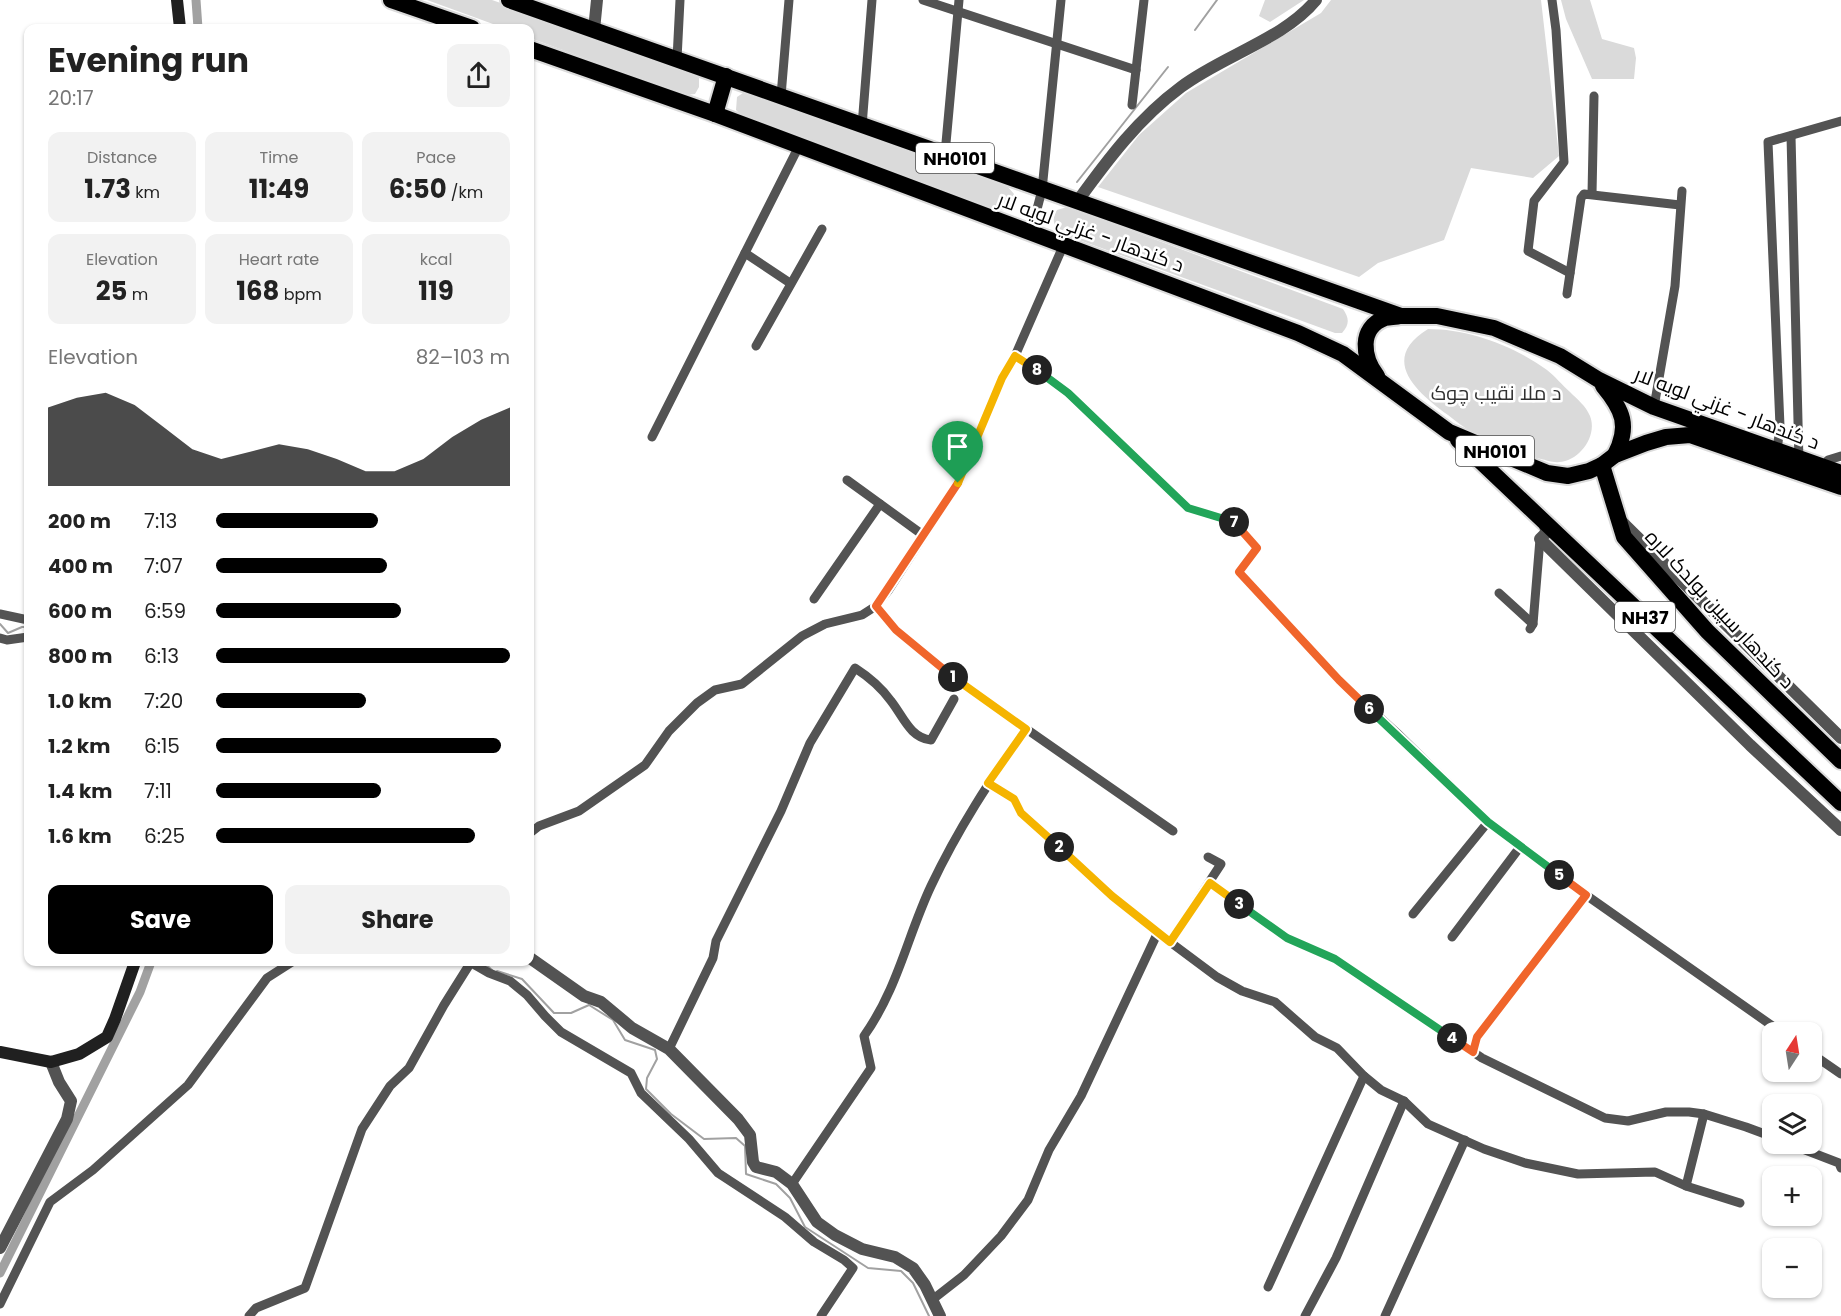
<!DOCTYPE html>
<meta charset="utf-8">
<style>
:root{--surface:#fff;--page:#f2f2f2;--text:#222;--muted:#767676;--accent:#000}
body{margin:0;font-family:Poppins,Cairo,sans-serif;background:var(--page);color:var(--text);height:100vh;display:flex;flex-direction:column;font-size:22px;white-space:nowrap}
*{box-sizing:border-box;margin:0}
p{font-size:20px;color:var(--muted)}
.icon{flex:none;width:33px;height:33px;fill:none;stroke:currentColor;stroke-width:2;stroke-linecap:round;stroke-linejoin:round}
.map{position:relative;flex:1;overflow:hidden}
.panel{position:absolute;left:24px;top:24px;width:510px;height:942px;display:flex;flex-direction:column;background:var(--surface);border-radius:12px;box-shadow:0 2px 4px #0004}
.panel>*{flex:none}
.needle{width:39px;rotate:12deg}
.tools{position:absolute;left:1762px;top:1022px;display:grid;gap:12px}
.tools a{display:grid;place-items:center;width:60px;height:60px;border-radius:12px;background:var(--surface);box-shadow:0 2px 4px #0004;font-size:30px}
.pin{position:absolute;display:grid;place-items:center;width:51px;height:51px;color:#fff;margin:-62px -26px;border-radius:50% 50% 50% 0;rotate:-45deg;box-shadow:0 0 6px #0007}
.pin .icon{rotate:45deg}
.km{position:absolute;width:30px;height:30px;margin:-15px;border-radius:50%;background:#222;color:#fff;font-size:16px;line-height:30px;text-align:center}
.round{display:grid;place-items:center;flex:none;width:63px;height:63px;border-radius:12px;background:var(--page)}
.headline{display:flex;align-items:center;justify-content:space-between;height:102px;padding:0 24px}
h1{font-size:33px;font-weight:700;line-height:45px}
.figures{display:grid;grid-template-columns:repeat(3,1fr);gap:9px;height:102px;padding:6px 24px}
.figures div{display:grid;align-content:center;border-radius:12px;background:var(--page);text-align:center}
.figures b{font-size:26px;font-weight:700}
.figures small{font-size:16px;font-weight:400}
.figures p{font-size:16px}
.chart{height:168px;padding:12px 24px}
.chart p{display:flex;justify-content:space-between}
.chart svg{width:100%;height:108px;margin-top:6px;fill:var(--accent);opacity:.7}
.cta{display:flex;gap:12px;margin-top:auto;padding:12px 24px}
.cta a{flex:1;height:69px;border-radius:12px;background:var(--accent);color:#fff;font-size:24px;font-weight:700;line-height:69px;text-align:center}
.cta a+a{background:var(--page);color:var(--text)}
ul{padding:0 24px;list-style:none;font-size:20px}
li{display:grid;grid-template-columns:96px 72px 1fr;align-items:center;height:45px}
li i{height:15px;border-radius:8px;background:var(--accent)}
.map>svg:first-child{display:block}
.green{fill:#dadada}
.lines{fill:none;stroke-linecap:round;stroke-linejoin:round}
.stream{stroke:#a1a1a1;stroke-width:2}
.canal{stroke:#a1a1a1;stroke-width:9}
.trunk-casing{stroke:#dbdbdb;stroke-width:20}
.minor{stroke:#535353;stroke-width:9}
.tertiary{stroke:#535353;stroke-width:12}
.secondary{stroke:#202020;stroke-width:12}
.trunk{stroke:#000;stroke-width:16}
.split-1-casing{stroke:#fff;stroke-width:12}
.split-2-casing{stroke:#fff;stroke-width:12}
.split-3-casing{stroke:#fff;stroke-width:12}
.split-4-casing{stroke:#fff;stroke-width:12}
.split-5-casing{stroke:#fff;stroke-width:12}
.split-6-casing{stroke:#fff;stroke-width:12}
.split-7-casing{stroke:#fff;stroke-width:12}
.split-8-casing{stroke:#fff;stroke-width:12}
.split-9-casing{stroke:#fff;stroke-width:12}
.split-1{stroke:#f0652b;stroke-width:8}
.split-2{stroke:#f5b400;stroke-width:8}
.split-3{stroke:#f5b400;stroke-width:8}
.split-4{stroke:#22a559;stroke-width:8}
.split-5{stroke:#f0652b;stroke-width:8}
.split-6{stroke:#22a559;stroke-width:8}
.split-7{stroke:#f0652b;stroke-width:8}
.split-8{stroke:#22a559;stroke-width:8}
.split-9{stroke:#f5b400;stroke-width:8}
.labels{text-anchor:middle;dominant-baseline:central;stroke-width:5;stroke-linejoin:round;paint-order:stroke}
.shield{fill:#fff;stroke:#4c4c4c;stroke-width:1.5}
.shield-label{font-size:18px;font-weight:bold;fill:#000}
.street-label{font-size:20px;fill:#000;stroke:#fff}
.park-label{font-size:20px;fill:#313131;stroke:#fff}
</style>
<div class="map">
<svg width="1841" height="1316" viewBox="0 0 1841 1316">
<rect width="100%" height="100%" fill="#fff"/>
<g class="green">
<path d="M427 0H492L691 70 699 78V87L695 94 686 95 530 38V28H504Z"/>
<path d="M1265 0H1304L1270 22 1259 16Z"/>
<path d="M1331 0H1541L1559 156 1533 178 1471 168 1444 240 1378 263 1359 277 1098 187 1139 135 1186 93 1321 13Z"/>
<path d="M1561 0H1590L1602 39 1634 48 1636 58 1634 79H1592L1566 19Z"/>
<path d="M743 93H750L1008 187 1014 194 1016 201C1008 213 1001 211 989 208L742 116 736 110 737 97Z"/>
<path d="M1067 207 1343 309C1349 318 1350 324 1342 333H1335L1060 233C1054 225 1051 220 1057 210Z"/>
<path d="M1428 329C1469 329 1514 346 1547 370 1555 376 1562 385 1570 392 1577 399 1586 406 1590 416 1598 436 1579 461 1559 462 1554 463 1546 460 1541 459 1518 454 1495 444 1474 433 1464 428 1456 421 1448 415 1416 392 1379 359 1428 329Z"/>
</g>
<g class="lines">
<g class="stream">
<path d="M1195 30 1217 0"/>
<path d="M1077 182 1168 67"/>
<path d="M0 624 8 633 22 627H28"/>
<path d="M483 962 492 970"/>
<path d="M497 971 522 979 554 1013H571L589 1005 613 1020 625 1040 655 1050 657 1059 647 1078 646 1089 671 1114 704 1139 736 1138 745 1146 746 1174 776 1184 790 1198 805 1227 868 1268 901 1271 913 1283 929 1316"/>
</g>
<g class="canal">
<path d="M196 0 198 28"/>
<path d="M0 1273 140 992 151 962"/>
</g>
<defs>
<g id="trunk">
<path d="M391 0 472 28"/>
<path d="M509 0 1401 316H1437L1494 328 1560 356 1599 380 1654 407 1841 473"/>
<path d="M530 49 715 114 1298 333 1343 354 1449 432 1547 473 1568 476 1589 471 1602 465 1615 455 1646 443 1666 437 1690 435 1841 487"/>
<path d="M715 114 726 76"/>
<path d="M1377 376C1363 358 1358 328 1385 318 1390 317 1396 317 1400 316"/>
<path d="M1603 386C1623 410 1630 426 1615 455"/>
<path d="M1458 440 1841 803"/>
<path d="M1602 465 1624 537 1707 631 1841 761"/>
</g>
</defs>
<use href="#trunk" class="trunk-casing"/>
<g class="minor">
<path d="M923 0 1136 70"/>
<path d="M1552 0 1556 30 1564 162 1534 201 1528 251 1570 273"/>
<path d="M677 59 680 0"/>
<path d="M781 96 789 0"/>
<path d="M1132 105 1144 0"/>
<path d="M862 126 872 0"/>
<path d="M1791 136 1799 462"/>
<path d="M945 154 959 0"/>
<path d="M1592 194 1594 96"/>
<path d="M1031 232 1042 190 1061 0"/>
<path d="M745 253 790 283"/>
<path d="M1567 294 1581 198 1584 194 1680 205"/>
<path d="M756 346 822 229"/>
<path d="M1015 356 1020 358 1068 393 1188 508 1232 520 1257 548 1239 572 1339 680 1397 733 1488 822 1586 895 1781 1032"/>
<path d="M1654 407 1675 286 1682 191"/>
<path d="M652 437 799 146"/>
<path d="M1777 451 1780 426 1768 142 1841 121"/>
<path d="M1823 467 1828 460 1841 456"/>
<path d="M847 480 923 535"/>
<path d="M1499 593 1533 624"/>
<path d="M814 599 880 504"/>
<path d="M876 606 896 630 963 685 1173 831"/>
<path d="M0 614 28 620"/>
<path d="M1530 629 1533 624 1540 539"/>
<path d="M0 638 7 640 28 637"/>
<path d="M988 783 1014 799 1021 813 1112 896 1170 942 1217 977 1242 991 1275 1002 1315 1037 1337 1048 1364 1076 1381 1090 1404 1101 1428 1124 1484 1149 1525 1163 1578 1174 1655 1172 1686 1186 1740 1203"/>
<path d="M530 833 539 826 579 811 645 765 669 731 697 703 715 690 742 684 802 636 825 624 862 615 876 606 888 591 958 483 1002 378 1015 356 1064 244"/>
<path d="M1210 883 1287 938 1335 959 1482 1058 1605 1118 1628 1121 1666 1112H1689L1704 1114 1746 1127 1773 1137"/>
<path d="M1413 914 1488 822"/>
<path d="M1452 937 1520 847"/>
<path d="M1170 942 1221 864 1208 857"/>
<path d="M470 962 489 973 510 981 527 995 545 1016 561 1032 631 1073 641 1093 689 1139 718 1173 785 1217 814 1242 844 1260 853 1268 821 1316"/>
<path d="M669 1049 713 958 716 941 781 811 810 743 855 668C869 677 881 687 891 701 903 716 910 738 931 740L954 699"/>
<path d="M1473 1052 1477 1037 1586 895"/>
<path d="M1812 1054 1841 1074"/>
<path d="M1787 1143 1839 1163 1841 1168"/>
<path d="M792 1184 871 1068 864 1036C898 988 907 937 931 886 958 829 990 780 1026 729"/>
<path d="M1686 1186 1704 1114"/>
<path d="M1268 1287 1364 1076"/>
<path d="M932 1300 964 1275 1001 1236 1028 1200 1049 1150 1081 1096 1158 932"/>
<path d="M0 1304 50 1202 93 1170 188 1085 267 978 292 962"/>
<path d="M249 1316 256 1308 305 1288 362 1129 390 1086 409 1068 444 1005 471 962"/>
<path d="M1305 1316 1336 1258 1404 1101"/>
<path d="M1385 1316 1465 1140"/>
</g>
<g class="tertiary">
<path d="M594 30 597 0"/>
<path d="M1077 202C1108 159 1139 118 1181 87 1222 56 1284 39 1316 0"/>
<path d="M1543 520 1547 532 1540 539 1750 745 1841 830"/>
<path d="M1620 520 1841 738"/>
<path d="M530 958 584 996 601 1002 632 1028 669 1049 738 1119 750 1135 753 1162 756 1167 776 1172 792 1184 817 1222 835 1235 862 1249 895 1257 913 1268 925 1285 940 1316"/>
<path d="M0 1248 67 1119 71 1101 59 1082 51 1062"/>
</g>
<g class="secondary">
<path d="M177 0 180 28"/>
<path d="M0 1052 51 1062 79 1054 107 1037 115 1019 135 962"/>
</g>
<use href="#trunk" class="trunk"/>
</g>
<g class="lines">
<defs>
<path id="split-1" d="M953 677 896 630 876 606 958 483"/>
<path id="split-2" d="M953 677 1026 729 988 783 1014 799 1021 813 1059 847"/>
<path id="split-3" d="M1059 847 1112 896 1170 942 1210 883 1239 904"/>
<path id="split-4" d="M1239 904 1287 938 1335 959 1452 1038"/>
<path id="split-5" d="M1452 1038 1473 1052 1477 1037 1586 895 1559 875"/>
<path id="split-6" d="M1369 709 1488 822 1559 875"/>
<path id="split-7" d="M1234 522 1257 548 1239 572 1339 680 1369 709"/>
<path id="split-8" d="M1037 370 1068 393 1188 508 1234 522"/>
<path id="split-9" d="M958 483 1002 378 1015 356 1037 370"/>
</defs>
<use href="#split-1" class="split-1-casing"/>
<use href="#split-2" class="split-2-casing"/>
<use href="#split-3" class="split-3-casing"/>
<use href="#split-4" class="split-4-casing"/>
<use href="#split-5" class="split-5-casing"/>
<use href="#split-6" class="split-6-casing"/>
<use href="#split-7" class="split-7-casing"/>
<use href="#split-8" class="split-8-casing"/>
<use href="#split-9" class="split-9-casing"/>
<use href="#split-1" class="split-1"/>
<use href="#split-2" class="split-2"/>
<use href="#split-3" class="split-3"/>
<use href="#split-4" class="split-4"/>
<use href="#split-5" class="split-5"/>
<use href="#split-6" class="split-6"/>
<use href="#split-7" class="split-7"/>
<use href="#split-8" class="split-8"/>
<use href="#split-9" class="split-9"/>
</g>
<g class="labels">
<g class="shield">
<rect x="916" y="143" width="78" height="30" rx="4.5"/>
<rect x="1456" y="436" width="78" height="30" rx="4.5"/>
<rect x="1615" y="602" width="60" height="30" rx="4.5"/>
</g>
<g class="shield-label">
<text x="955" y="158">NH0101</text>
<text x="1495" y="451">NH0101</text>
<text x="1645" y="617">NH37</text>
</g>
<g class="street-label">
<text transform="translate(1091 232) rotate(20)">د کندهار - غزني لويه لار</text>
<text transform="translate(1727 408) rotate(21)">د کندهار - غزني لويه لار</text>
<text transform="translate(1720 609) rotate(47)">د کندهار سپین بولدک لاره</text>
</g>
<g class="park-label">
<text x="1496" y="393">د ملا نقيب چوک</text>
</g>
</g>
</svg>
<div class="tools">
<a><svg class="needle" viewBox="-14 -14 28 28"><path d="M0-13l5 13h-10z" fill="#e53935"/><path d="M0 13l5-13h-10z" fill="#767676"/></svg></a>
<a><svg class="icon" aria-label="layers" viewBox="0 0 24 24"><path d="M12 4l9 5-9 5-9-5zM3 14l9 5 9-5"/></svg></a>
<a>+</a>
<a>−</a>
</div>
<div class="pin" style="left:958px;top:483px;background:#1e9e55"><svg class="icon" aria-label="arrive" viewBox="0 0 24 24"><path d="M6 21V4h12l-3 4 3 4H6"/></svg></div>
<b class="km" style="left:953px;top:677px">1</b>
<b class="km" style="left:1059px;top:847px">2</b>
<b class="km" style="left:1239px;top:904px">3</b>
<b class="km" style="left:1452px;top:1038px">4</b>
<b class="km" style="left:1559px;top:875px">5</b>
<b class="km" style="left:1369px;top:709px">6</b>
<b class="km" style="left:1234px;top:522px">7</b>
<b class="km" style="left:1037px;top:370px">8</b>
<section class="panel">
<div class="headline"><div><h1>Evening run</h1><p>20:17</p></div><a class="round"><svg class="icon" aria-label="share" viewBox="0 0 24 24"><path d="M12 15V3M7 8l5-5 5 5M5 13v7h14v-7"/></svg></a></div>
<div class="figures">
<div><p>Distance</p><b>1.73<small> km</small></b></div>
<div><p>Time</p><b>11:49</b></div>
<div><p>Pace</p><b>6:50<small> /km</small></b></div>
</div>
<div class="figures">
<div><p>Elevation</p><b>25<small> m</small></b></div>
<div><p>Heart rate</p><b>168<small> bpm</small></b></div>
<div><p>kcal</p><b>119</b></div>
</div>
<div class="chart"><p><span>Elevation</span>82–103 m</p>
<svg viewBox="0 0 160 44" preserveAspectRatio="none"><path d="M0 44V12L10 8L20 6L30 11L40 20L50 29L60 33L70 30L80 27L90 29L100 33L110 38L120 38L130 33L140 24L150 17L160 12V44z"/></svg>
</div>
<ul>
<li><b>200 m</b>7:13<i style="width:55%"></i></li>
<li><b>400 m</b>7:07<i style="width:58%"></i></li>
<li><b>600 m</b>6:59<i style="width:63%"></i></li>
<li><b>800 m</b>6:13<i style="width:100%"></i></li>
<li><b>1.0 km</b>7:20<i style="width:51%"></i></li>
<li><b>1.2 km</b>6:15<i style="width:97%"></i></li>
<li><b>1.4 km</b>7:11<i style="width:56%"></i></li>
<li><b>1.6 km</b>6:25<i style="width:88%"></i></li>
</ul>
<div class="cta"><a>Save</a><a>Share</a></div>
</section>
</div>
